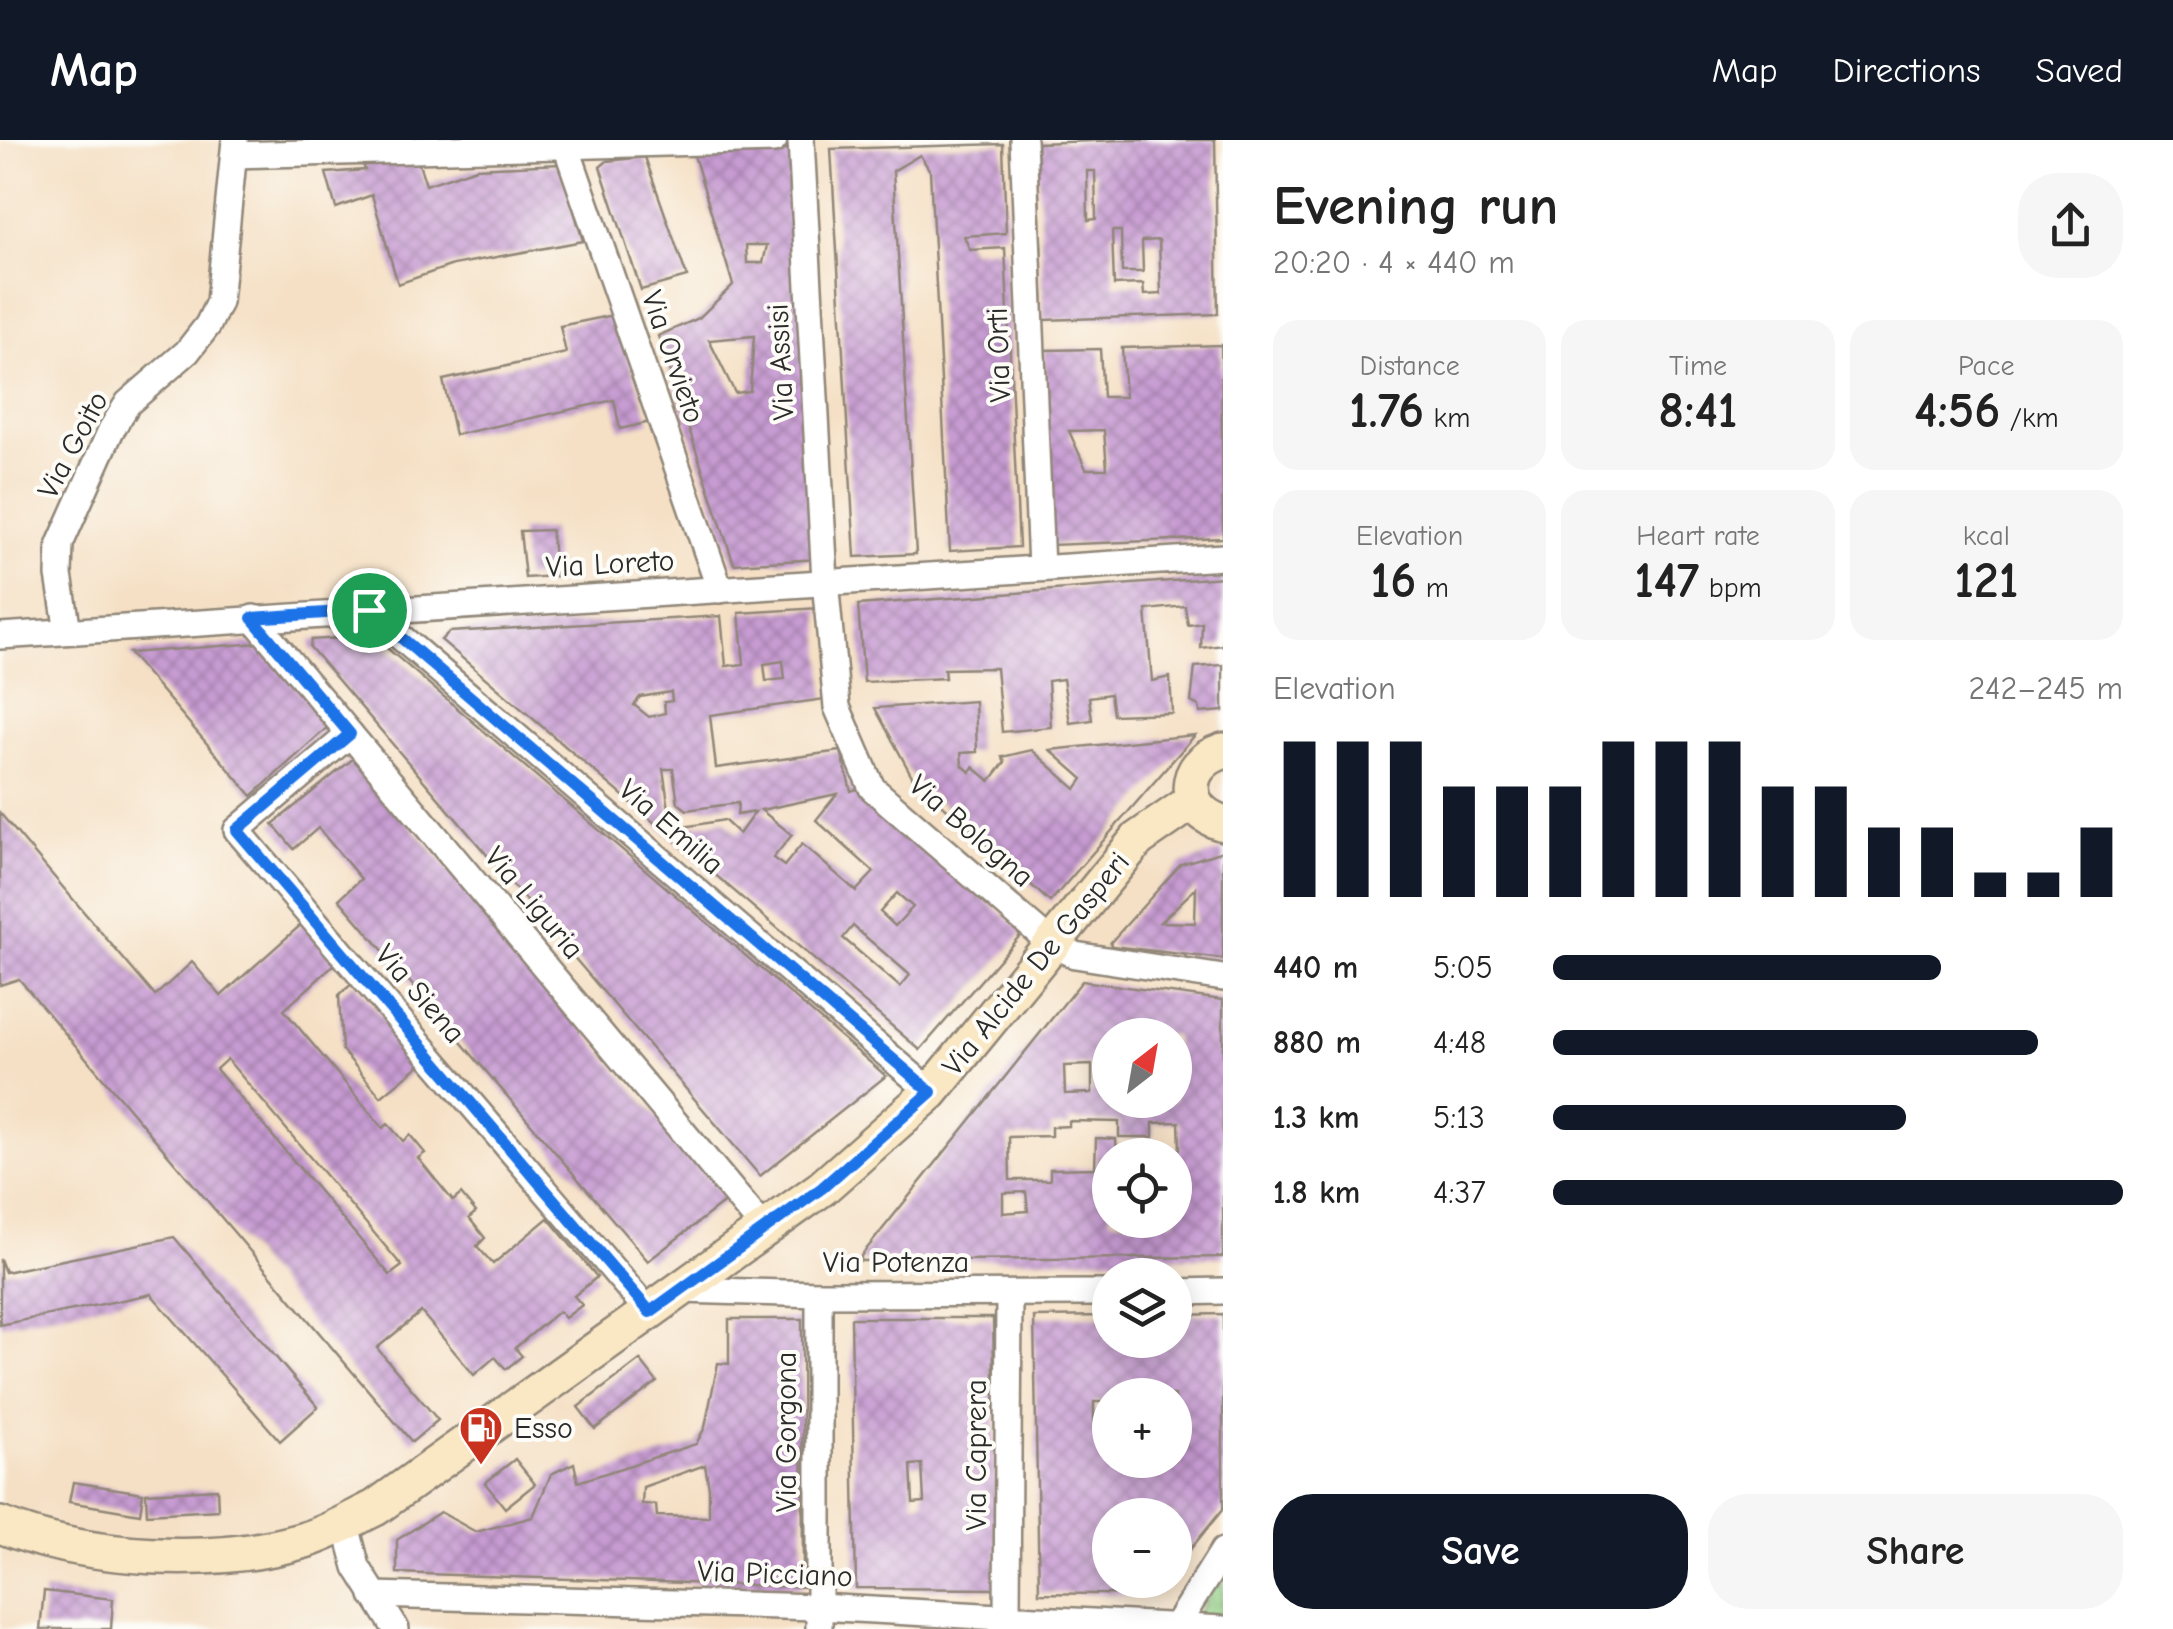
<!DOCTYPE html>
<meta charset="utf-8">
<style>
:root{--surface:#fff;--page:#f6f6f6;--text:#222;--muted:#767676;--accent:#111827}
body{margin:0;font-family:"Comic Neue",sans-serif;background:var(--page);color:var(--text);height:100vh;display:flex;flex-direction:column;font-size:38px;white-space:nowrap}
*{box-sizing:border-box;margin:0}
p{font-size:32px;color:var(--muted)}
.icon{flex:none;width:55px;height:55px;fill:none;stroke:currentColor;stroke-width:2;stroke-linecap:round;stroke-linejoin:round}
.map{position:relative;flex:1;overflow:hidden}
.drawer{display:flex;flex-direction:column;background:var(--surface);width:950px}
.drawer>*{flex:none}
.needle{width:65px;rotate:31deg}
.fabs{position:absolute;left:1092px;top:878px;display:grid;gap:20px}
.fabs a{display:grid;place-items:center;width:100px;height:100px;border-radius:50%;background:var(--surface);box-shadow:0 5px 25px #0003;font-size:50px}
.pin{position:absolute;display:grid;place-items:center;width:85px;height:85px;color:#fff;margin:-42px;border:5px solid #fff;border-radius:50%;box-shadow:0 2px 10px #0007}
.round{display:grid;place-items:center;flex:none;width:105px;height:105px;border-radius:40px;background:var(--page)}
.headline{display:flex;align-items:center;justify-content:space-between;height:170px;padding:0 50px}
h1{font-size:55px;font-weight:700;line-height:75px}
.figures{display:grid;grid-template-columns:repeat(3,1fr);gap:15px;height:170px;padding:10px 50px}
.figures div{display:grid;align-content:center;border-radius:25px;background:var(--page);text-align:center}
.figures b{font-size:50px;font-weight:700}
.figures small{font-size:28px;font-weight:400}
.figures p{font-size:28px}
.chart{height:280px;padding:20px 50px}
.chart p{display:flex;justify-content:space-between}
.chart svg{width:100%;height:180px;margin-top:10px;stroke:var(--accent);stroke-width:6}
.primary-button{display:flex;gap:20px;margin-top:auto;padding:20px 50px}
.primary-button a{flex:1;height:115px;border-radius:40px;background:var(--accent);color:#fff;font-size:40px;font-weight:700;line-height:115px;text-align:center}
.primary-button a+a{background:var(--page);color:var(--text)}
ul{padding:0 50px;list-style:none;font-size:32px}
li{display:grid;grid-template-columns:160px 120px 1fr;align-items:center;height:75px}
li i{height:25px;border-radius:12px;background:var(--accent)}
header{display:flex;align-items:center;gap:60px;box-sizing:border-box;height:140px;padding:0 50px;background:var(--accent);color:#fff}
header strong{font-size:48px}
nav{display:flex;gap:55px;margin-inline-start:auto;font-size:35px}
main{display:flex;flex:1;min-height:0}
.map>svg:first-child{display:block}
.grass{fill:url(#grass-tufts);stroke:#5f7d58;stroke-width:2.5}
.building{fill:url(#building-cross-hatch);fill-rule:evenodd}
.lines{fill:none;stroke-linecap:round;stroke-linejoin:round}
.minor-casing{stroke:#908678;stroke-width:30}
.secondary-casing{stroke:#908678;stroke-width:40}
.minor{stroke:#fff;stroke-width:25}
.secondary{stroke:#fae7c3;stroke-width:35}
.route-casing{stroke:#fff;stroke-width:20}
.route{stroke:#1a73e8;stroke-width:12}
.labels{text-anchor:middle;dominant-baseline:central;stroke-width:8;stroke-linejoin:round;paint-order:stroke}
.street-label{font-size:30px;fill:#2b2b2b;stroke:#fdfcf7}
.poi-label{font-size:30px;fill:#2b2b2b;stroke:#fdfcf7;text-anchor:start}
</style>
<header>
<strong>Map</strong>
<nav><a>Map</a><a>Directions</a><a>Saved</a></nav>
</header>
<main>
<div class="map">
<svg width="1223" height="1489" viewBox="0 0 1223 1489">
<defs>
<pattern id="grass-tufts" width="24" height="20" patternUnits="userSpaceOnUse" patternTransform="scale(2.5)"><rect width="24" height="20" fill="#93cf84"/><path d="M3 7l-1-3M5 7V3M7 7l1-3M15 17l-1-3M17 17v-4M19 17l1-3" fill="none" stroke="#7fb272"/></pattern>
<pattern id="building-cross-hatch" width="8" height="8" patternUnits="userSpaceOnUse" patternTransform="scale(2.5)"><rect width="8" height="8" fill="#c89cd3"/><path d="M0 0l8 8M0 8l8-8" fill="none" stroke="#a37fab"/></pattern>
</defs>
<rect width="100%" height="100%" fill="#fdfcf7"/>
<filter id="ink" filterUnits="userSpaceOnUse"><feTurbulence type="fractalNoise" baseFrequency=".01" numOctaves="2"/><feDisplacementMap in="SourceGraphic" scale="20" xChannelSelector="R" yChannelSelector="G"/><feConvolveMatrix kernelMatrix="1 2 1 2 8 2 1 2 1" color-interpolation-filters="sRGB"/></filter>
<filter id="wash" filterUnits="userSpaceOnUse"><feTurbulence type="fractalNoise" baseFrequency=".0048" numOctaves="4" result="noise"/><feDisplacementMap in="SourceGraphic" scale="40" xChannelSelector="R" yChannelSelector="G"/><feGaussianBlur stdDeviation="2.25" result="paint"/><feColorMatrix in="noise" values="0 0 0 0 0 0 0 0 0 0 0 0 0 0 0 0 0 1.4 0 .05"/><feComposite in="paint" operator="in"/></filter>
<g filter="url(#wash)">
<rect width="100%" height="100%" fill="#f5e0c5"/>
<path class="grass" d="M1223 1431V1480L1195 1478Z"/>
<g id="blocks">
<g class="building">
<path d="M1121 0H1215L1218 174 1044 180 1037 3ZM1087 31H1095L1096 79 1088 80ZM1112 91H1121L1122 132H1143L1142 101 1159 100 1161 154 1144 155 1143 144 1114 145Z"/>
<path d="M1003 4 1006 93 964 96 970 110 1005 108 1019 407 950 411 930 31 920 15 893 31 916 414 855 417 831 9Z"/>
<path d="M792 9 820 419 734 424 658 196 699 178 733 145 693 12ZM746 105H767L763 123H747ZM754 196 750 251 735 253 709 200Z"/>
<path d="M416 15 426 45 476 28 560 24 583 101 453 125 398 144 372 55 336 68 326 33 365 30 362 20Z"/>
<path d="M645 17 687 137 641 150 600 27 607 21Z"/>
<path d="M614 175 650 282 620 289 614 260 455 295 443 240 566 213 560 186Z"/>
<path d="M1221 205 1223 398 1051 405 1044 210 1100 209 1103 257H1125L1122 208ZM1104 290 1107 329H1086L1069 291Z"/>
<path d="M551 390 556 436 525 438 520 391Z"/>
<path d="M1223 437V505L1201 508 1202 483 1188 485 1185 466 1146 470 1152 541 1170 537 1172 573 1113 575 1110 554 1089 557 1092 580 1070 583 1063 539 1048 541 1051 587 1002 592 996 528 944 529 945 538 864 542 858 465Z"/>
<path d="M819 468 825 559 710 575 716 628 841 611 851 651 860 648 1023 792 920 910 441 500 449 492 721 476 726 526 744 524 739 473ZM783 521 785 539 766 541 764 524ZM671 552 672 561 664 562 665 573 649 577 634 565 640 557ZM663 629H673L678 663 687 670 738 663 737 675 755 672 739 694 724 680 672 689ZM837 654 816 680 874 732 856 751 802 704 784 726 773 718 792 695 761 670ZM897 753 913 767 895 786 880 772ZM853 786 910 835 900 847 843 798Z"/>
<path d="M373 496 886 936 760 1036 310 507 311 500Z"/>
<path d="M259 503 330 585 252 656 129 513Z"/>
<path d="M1223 525V571L1200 573 1199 566 1191 562 1195 527Z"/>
<path d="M975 561 977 612 961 613 962 625 970 632 973 627 990 641 1005 622 1002 617 1032 610 1076 649 1083 639 1050 610 1195 595 1050 762 913 638 875 568Z"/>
<path d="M354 618 727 1060 648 1121 339 759 361 739 318 688 294 709 273 684Z"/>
<path d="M0 673 155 856 192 822 221 856 304 782 337 822 284 870 383 988 388 984 403 1001 410 995 425 1013 418 1018 453 1061 461 1054 476 1072 469 1078 485 1098 477 1106 493 1124 548 1078 597 1137 574 1156 582 1165 565 1178 559 1171 515 1208 522 1216 506 1229 495 1217 474 1235 421 1172 377 1208 438 1280 412 1302 19 839 0 845ZM227 919 402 1126 390 1135 216 929Z"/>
<path d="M1223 711V819L1112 806 1110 803 1181 724ZM1196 748 1195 783 1160 782Z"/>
<path d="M1082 841 1223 860V1117L861 1121V1116ZM1110 895H1175V960H1110ZM1092 925V953L1065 954 1064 926ZM1069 981 1119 982V997H1153V983L1179 982 1180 1009 1153 1010V1015H1175V1080H1110V1015H1117L1116 999 1096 998 1095 1028 1050 1029V1040H1010L1009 997 1051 996V987L1069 986ZM1026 1052 1028 1071 1003 1073V1053Z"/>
<path d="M354 842 421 924 381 957 342 910 339 855Z"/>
<path d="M174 1097 318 1267 280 1301 151 1154 0 1185V1119L5 1132Z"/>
<path d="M1223 1174V1369L1175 1428V1375H1110V1440H1166L1154 1455 1039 1453 1034 1177 1110 1176V1200H1175V1175ZM1110 1255H1175V1277H1187L1186 1306H1175V1320H1110V1304L1104 1305V1291H1094V1262H1110Z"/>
<path d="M851 1178H993L998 1449 856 1448ZM922 1324 924 1362 913 1363 911 1325Z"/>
<path d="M729 1179H802L803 1447 397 1433V1400L440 1372 476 1392 533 1377 551 1334 574 1323 578 1342 696 1304 705 1287 718 1223 729 1224ZM705 1325 709 1348V1377L657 1376 656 1365 642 1364 643 1347Z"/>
<path d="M640 1220 657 1242 595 1289 578 1267Z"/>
<path d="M515 1319 535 1344 505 1368 485 1343Z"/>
<path d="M73 1342 143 1353 140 1374 69 1362Z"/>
<path d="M217 1349 218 1370 147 1374 146 1353Z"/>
<path d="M44 1451 113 1459 111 1489H40Z"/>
</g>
</g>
</g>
<g filter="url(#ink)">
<use href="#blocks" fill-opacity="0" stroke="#908678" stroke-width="2.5"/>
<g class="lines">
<defs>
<g id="minor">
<path d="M801 0 825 441 837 567 872 648 1053 805 1075 815 1223 838"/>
<path d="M1023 0 1041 428"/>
<path d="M566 6 720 450"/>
<path d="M234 15 774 0"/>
<path d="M369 470 931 952"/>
<path d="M253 478 765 1090"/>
<path d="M68 491 59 435 60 404 111 290 128 263 187 212 208 185 219 162 235 0"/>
<path d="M0 496 1223 417"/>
<path d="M350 594 237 690 650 1173"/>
<path d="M681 1150 819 1154 1110 1153"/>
<path d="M1175 1152 1223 1151"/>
<path d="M345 1382 357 1427 396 1489"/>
<path d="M373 1455 818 1467 1223 1489"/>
<path d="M1007 1476 1009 1155"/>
<path d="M819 1489V1154"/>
<path d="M1174 1489 1223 1411"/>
</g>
<g id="secondary">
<path d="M1223 611C1181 624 1180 671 1223 683"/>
<path d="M0 1385C88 1420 213 1427 305 1400 329 1393 352 1379 375 1368L822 1048 931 952 1138 699 1193 661"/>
</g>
</defs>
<use href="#minor" class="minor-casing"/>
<use href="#secondary" class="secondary-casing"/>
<use href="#minor" class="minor"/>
<use href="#secondary" class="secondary"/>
</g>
</g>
<g class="lines" filter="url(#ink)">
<defs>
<path id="route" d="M369 470 931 952 822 1048 650 1172 237 690 350 594 252 478Z"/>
</defs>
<use href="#route" class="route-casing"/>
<use href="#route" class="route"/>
</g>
<defs>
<symbol id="fuel-pin" viewBox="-11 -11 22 30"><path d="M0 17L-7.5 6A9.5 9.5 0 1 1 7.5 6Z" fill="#c8321e" stroke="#fdfcf7"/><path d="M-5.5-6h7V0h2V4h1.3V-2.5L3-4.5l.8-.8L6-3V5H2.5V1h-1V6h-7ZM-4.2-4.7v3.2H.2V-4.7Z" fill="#fff"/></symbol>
</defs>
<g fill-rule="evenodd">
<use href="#fuel-pin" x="456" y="1263" width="50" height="68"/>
</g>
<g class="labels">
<g class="street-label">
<text transform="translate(999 215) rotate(-92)">Via Orti</text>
<text transform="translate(673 217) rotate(71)">Via Orvieto</text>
<text transform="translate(781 222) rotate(-93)">Via Assisi</text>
<text transform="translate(73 305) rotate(-62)">Via Goito</text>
<text transform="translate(610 424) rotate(-3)">Via Loreto</text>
<text transform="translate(671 687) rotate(41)">Via Emilia</text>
<text transform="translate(971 691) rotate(41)">Via Bologna</text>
<text transform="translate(534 763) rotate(50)">Via Liguria</text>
<text transform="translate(1036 824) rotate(-51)">Via Alcide De Gasperi</text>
<text transform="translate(420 854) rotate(49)">Via Siena</text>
<text x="896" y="1122">Via Potenza</text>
<text transform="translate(786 1292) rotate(-90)">Via Gorgona</text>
<text transform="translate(976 1315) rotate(-90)">Via Caprera</text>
<text transform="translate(775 1434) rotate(2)">Via Picciano</text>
</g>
<g class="poi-label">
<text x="514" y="1288">Esso</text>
</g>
</g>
</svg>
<div class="fabs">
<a><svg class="needle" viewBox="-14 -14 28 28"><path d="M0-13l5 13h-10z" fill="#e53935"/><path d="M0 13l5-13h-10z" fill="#767676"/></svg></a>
<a><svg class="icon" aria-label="locate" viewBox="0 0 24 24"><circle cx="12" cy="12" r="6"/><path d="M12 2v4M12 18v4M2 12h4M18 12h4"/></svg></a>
<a><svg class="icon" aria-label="layers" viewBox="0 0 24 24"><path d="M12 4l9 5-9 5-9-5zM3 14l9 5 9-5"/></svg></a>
<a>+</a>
<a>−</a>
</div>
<div class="pin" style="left:369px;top:470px;background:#1e9e55"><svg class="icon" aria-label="arrive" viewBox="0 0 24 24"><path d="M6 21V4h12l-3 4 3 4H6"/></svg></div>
</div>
<section class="drawer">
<div class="headline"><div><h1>Evening run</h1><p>20:20 · 4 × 440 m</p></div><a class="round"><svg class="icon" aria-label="share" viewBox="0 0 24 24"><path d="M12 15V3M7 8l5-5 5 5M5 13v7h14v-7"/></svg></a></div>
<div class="figures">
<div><p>Distance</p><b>1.76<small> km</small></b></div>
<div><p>Time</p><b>8:41</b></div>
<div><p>Pace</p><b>4:56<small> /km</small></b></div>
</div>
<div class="figures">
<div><p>Elevation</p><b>16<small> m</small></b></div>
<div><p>Heart rate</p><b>147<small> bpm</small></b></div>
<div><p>kcal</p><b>121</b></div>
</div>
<div class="chart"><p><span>Elevation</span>242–245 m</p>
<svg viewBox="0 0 160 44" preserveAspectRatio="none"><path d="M5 44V6M15 44V6M25 44V6M35 44V17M45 44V17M55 44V17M65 44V6M75 44V6M85 44V6M95 44V17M105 44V17M115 44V27M125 44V27M135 44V38M145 44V38M155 44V27"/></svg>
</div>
<ul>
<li><b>440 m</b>5:05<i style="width:68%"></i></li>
<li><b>880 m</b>4:48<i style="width:85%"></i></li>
<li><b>1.3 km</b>5:13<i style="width:62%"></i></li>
<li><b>1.8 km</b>4:37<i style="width:100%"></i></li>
</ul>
<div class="primary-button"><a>Save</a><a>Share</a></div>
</section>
</main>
